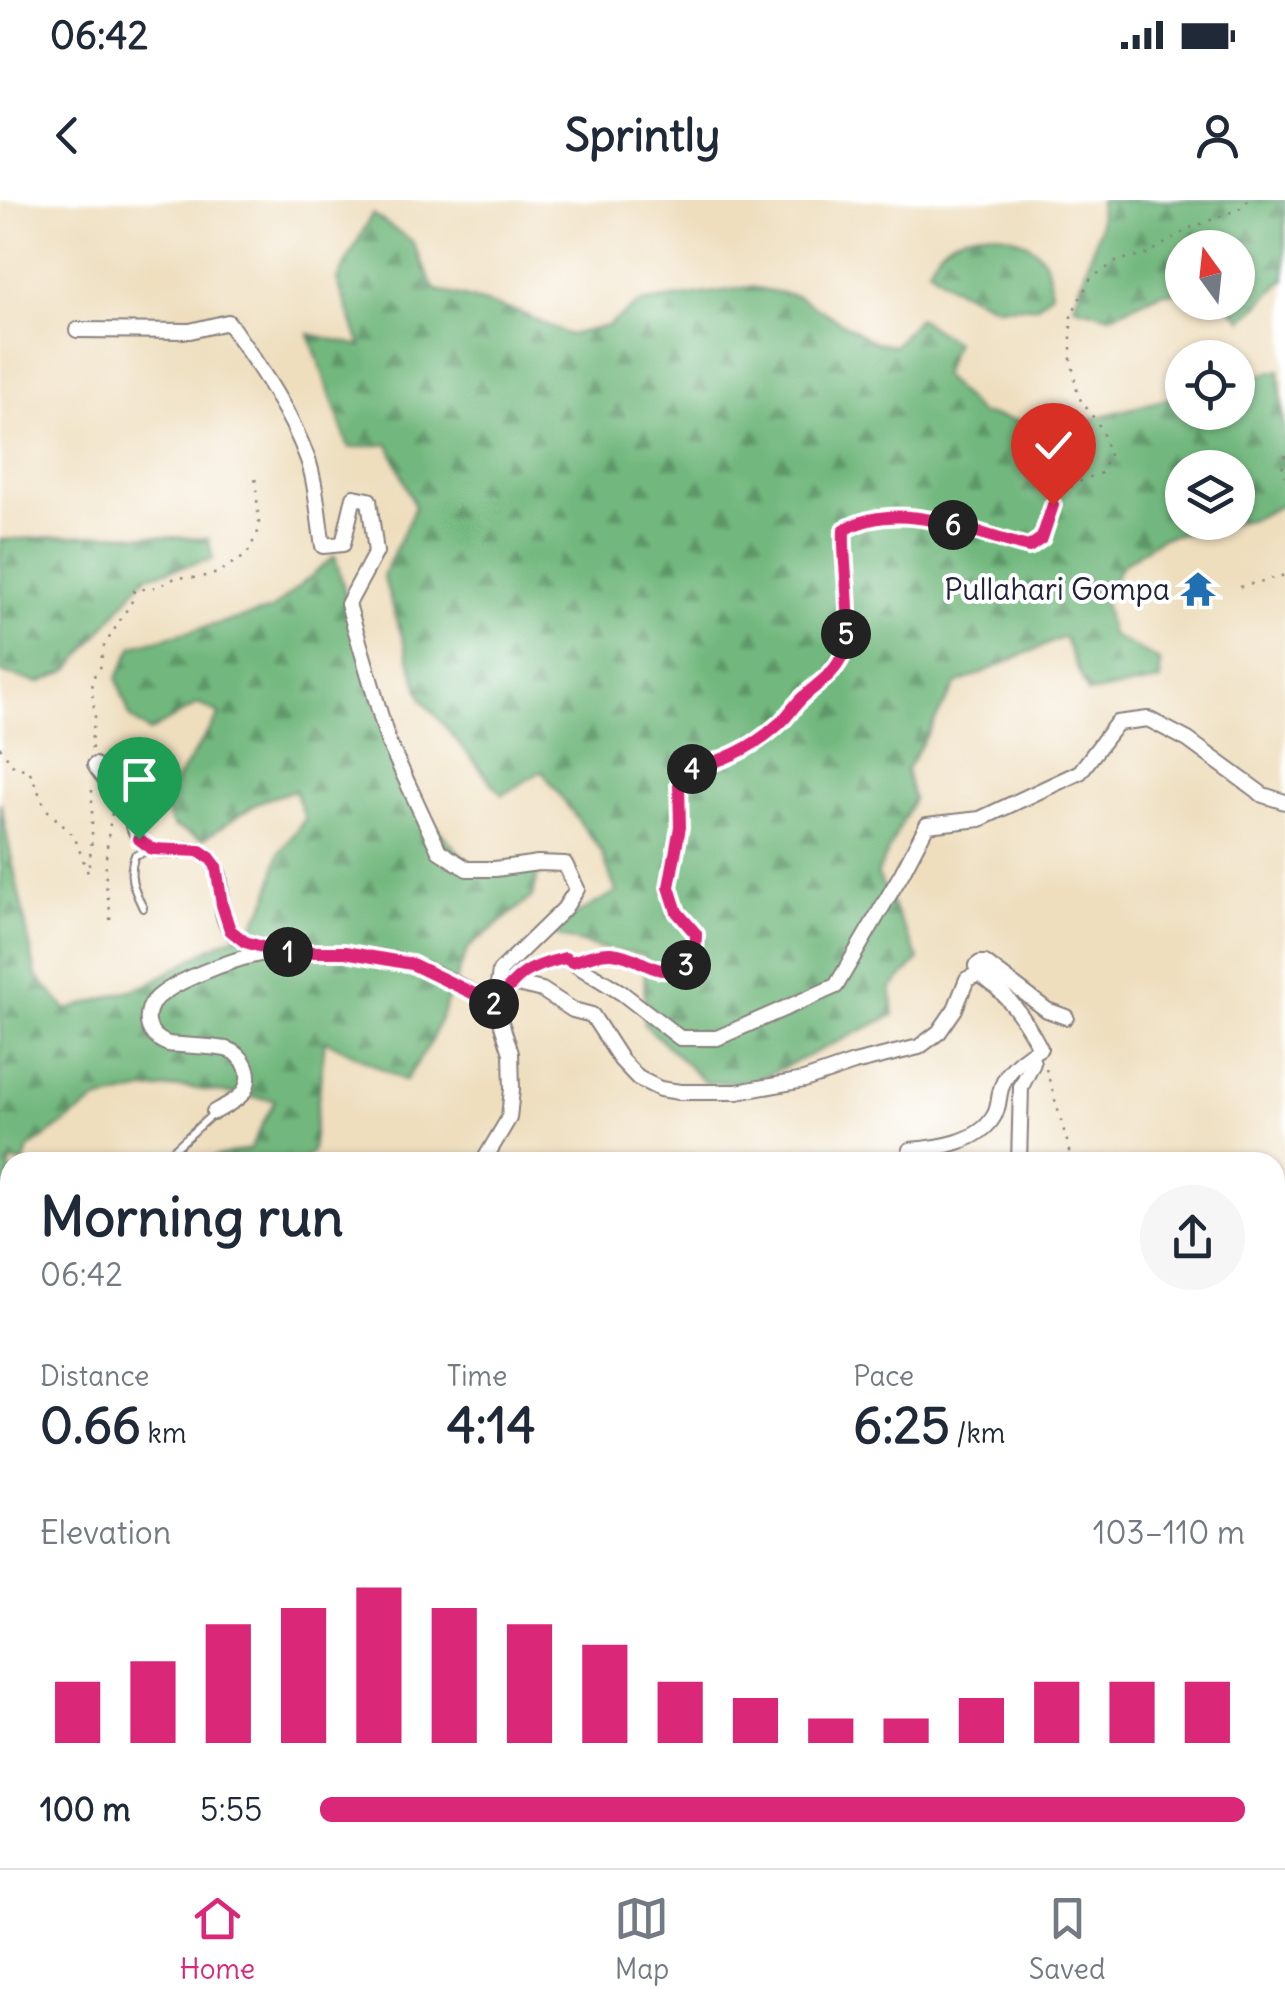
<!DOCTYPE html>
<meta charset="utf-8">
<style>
:root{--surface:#fff;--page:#f6f6f7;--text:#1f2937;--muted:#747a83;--line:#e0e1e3;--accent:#db2777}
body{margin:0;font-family:Delius,sans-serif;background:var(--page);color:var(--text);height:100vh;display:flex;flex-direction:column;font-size:38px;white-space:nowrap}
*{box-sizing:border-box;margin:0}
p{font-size:32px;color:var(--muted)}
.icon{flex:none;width:55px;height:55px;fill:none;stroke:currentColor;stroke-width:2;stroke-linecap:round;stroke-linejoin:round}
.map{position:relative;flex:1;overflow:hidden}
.details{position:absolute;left:0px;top:952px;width:1285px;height:718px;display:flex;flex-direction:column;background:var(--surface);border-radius:30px 30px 0 0;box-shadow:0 2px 8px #0004}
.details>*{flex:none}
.needle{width:65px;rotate:345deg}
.buttons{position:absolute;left:1165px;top:30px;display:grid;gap:20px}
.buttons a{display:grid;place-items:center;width:90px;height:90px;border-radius:50%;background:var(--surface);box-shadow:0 2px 8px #0004;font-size:50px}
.pin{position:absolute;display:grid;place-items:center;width:85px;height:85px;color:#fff;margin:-102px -42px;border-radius:50% 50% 50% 0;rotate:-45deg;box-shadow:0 0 10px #0007}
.pin .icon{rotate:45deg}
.km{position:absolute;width:50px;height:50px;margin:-25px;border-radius:50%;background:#222;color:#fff;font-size:28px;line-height:50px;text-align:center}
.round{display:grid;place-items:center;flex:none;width:105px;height:105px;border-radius:52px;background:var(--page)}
.summary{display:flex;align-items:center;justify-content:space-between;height:170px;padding:0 40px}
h1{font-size:55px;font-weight:700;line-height:75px}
.stats{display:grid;grid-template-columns:repeat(3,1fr);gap:15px;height:170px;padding:10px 40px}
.stats div{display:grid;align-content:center}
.stats b{font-size:50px;font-weight:700}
.stats small{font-size:28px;font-weight:400}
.stats p{font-size:28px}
.chart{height:280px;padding:20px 40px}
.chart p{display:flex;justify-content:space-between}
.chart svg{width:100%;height:180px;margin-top:10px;stroke:var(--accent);stroke-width:6}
ul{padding:0 40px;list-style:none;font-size:32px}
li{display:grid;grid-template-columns:160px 120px 1fr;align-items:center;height:75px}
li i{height:25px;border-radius:12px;background:var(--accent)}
.status{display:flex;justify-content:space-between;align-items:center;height:70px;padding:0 50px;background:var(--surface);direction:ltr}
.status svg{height:28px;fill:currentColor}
header{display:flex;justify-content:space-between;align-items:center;height:130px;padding:0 40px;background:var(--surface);font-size:45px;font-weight:700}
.tabs{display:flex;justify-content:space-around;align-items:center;height:140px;border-top:2px solid var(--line);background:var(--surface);font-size:28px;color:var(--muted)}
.tabs a{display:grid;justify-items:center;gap:5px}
.tabs .on{color:var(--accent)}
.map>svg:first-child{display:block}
.forest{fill:url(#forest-firs);stroke:#4a6d5c;stroke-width:2.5}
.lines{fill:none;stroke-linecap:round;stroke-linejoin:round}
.lane-casing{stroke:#88807c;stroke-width:10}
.street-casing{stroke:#88807c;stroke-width:18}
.path{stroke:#88807c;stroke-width:2.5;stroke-dasharray:2.5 8;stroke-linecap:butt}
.lane{stroke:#fff;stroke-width:6}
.street{stroke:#fff;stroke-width:14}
.route-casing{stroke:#fff;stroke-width:20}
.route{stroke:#db2777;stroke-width:12}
.labels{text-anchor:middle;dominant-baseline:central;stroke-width:8;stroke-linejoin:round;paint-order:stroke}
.poi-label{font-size:30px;fill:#22223b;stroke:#fff;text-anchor:end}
</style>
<div class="status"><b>06:42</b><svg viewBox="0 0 49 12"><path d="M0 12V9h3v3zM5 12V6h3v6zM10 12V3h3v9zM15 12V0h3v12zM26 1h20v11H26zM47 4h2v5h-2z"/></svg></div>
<header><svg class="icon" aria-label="back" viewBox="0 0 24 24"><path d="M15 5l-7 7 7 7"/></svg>Sprintly<svg class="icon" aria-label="person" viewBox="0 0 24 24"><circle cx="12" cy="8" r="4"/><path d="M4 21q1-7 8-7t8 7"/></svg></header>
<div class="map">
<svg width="1285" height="1668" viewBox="0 0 1285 1668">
<defs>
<pattern id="forest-firs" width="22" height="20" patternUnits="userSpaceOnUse" patternTransform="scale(2.5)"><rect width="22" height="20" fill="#72b87e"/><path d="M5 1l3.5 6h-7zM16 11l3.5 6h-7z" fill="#5d9568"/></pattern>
</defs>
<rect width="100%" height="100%" fill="#fff"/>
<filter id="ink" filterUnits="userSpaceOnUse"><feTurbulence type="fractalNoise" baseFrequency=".01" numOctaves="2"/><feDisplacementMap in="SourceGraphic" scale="20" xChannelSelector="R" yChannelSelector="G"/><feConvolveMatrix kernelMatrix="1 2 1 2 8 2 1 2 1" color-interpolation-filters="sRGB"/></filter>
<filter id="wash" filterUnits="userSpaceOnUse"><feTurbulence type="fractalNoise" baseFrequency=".0048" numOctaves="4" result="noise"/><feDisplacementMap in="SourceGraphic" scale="40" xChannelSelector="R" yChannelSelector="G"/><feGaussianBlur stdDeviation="2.25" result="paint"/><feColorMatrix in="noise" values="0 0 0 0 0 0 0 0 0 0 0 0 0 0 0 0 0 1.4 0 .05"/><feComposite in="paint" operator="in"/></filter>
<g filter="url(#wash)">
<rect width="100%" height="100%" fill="#eedebe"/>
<g class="forest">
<path d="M1100 0H1285V79L1243 120 1226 103 1238 102V48H1182V91L1161 93 1110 116 1074 106 1099 29Z"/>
<path d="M372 14 412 41 434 89 518 112 569 135 608 126 639 103 751 87 797 96 874 142 894 146 918 118 955 142 942 175 979 213 1032 224 1086 220 1182 195V212H1238V181L1279 170 1285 246V304L1253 319 1238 322V268H1182V322L1236 323 1161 338 1122 365 1103 398 1111 435 1160 461V481L1088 493 1064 437 956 484 906 571 913 599 877 674 919 759 891 789 894 815 755 881 706 883 644 824 645 755 598 748 545 732 616 692 602 652 542 571 502 595 422 499 383 376 415 307 389 244 349 248 309 134 361 146 337 80Z"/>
<path d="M982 32C1006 33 1031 39 1045 61 1049 69 1050 83 1051 93L1037 106 996 107 950 86 929 69C941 41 953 37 982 32Z"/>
<path d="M115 334 208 339 213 359 146 376 69 470 39 483 0 472V340Z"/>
<path d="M335 356 380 521 427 617 471 666 539 670 533 696 468 748 431 842 405 881 325 840 312 952 300 962H203L205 959 250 949 275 900 184 887 145 890 96 901 28 949 24 962H10V1012L5 1040 10 1133 0 1141V602L36 775 67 810 147 785 212 747 252 728 269 696 279 654 305 619 295 590 261 601 203 639 174 627 161 603 220 514 198 504 149 532 130 517 117 478 133 446 271 410Z"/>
</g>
</g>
<g filter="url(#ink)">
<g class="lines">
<defs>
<g id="lane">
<path d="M143 708C134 689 127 676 135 655L151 650"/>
<path d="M165 962 172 951 213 914"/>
<path d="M0 1164 10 1154"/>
</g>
<g id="street">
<path d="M77 130 190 131 228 122C258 165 290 210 308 260 317 285 318 319 323 346L343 344 354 297 369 300 376 352 348 404 388 541 439 651 467 669H495L538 663 565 664 577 689 564 709 500 771 495 804 511 853 512 889 509 918 483 962"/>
<path d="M95 565C104 581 116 587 124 600 133 615 133 639 149 647 167 656 192 642 209 657 228 675 215 709 230 730 240 744 257 744 271 752"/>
<path d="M979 774 976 766 980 763H985L1047 810 1066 817"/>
<path d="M513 783 542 790 573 810 592 815 621 860 638 878 660 889 680 892H737L804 880 854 863 919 847 939 832 955 809 967 779 979 774C1008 793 1024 818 1040 848 1025 857 1008 868 1002 886 998 895 1000 906 994 916 979 943 937 948 910 950"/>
<path d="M496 804C521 773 526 768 565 758L622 793 680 838H717L836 786 902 673 927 625 980 619 1080 572 1117 523 1148 519 1188 540 1263 595 1285 602"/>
<path d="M214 912C223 907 235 902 242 894 255 878 246 854 226 849 207 846 187 846 168 844 158 840 150 834 148 823 147 815 149 807 154 801 173 780 245 754 274 752 312 749 375 753 412 764 438 772 470 792 495 804"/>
<path d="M1019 962 1021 887 1033 863 1030 854"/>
<path d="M1275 1026H1285"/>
<path d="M1275 1080 1285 1075"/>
<path d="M1275 1202 1285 1204"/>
<path d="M1275 1320C1285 1340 1284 1365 1283 1389"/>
<path d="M0 1437 10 1428"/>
<path d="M566 1660 568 1668"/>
<path d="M724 1660 725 1668"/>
<path d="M777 1668 779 1660"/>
<path d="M816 1668 824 1660"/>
</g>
</defs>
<use href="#lane" class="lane-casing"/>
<use href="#street" class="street-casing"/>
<g class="path">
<path d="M1285 255 1282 270 1285 276"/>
<path d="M1240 387 1285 375"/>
<path d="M0 547 14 567 29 570 46 609 74 636 88 673 92 639V586"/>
<path d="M92 549 91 542 95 517 92 491 93 477 100 469 103 448 132 401 134 391 160 386 177 377 196 378 219 373 229 365 246 356 258 332 259 323 255 276"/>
<path d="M110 720C111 706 106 694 106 680 105 656 108 632 113 608"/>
<path d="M590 757C605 754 617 753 632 758 662 769 664 780 695 759L696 734 677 712 669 687 680 627 679 584 684 571C721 562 751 549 780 523 788 516 793 507 801 500 816 484 834 476 843 454 855 423 842 365 844 330 902 297 971 333 1029 347 1054 331 1041 326 1053 305 1063 288 1083 279 1101 273L1109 254 1101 228 1078 196 1071 159V115L1091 78 1119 60 1146 55 1190 28 1239 9 1248 0"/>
<path d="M1046 869 1067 941 1071 962"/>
<path d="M0 1304 10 1299"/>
<path d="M0 1375 10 1372"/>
<path d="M1275 1507 1285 1510"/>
<path d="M1275 1572H1285"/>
<path d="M1193 1660V1668"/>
</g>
<use href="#lane" class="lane"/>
<use href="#street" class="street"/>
</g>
</g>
<g class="lines" filter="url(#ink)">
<defs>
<path id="route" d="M139 639 152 649 200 651 210 658 216 666 222 705 230 730 245 742 262 747 270 752H345L412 764 495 804C520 773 526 768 565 758L572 762C584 758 599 752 612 753 649 757 655 786 695 759L696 734 677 712 669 687 680 627 679 584 684 571C721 562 752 549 780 523 788 516 793 507 801 499 816 484 834 476 843 454 855 424 842 364 844 330 902 297 970 333 1029 347L1042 338 1053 305"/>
</defs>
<use href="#route" class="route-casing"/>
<use href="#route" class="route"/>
</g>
<defs>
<symbol id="temple-bare" viewBox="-9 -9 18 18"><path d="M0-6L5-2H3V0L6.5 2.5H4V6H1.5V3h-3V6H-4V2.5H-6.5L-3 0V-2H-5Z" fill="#1f6fb2" stroke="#fff" stroke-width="2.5" paint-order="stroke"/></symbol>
</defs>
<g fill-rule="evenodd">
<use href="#temple-bare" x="1173" y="364" width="50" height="50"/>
</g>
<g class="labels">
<g class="poi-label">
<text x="1170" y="389">Pullahari Gompa</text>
</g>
</g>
</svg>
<div class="buttons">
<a><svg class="needle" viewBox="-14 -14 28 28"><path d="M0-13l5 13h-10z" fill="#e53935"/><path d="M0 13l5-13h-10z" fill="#747a83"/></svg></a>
<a><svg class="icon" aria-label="locate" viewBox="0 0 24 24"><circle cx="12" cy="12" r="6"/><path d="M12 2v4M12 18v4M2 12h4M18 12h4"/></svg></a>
<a><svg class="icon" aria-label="layers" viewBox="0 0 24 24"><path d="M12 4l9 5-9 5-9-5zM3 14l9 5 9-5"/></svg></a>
</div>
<div class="pin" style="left:139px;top:639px;background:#1e9e55"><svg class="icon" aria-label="arrive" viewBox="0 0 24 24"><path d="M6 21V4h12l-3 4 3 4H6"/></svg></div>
<div class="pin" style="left:1053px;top:305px;background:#d93025"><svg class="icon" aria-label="check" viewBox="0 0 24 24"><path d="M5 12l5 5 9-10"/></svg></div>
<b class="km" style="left:288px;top:752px">1</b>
<b class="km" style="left:494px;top:804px">2</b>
<b class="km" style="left:686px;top:765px">3</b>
<b class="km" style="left:692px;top:569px">4</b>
<b class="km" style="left:846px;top:434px">5</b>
<b class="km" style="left:953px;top:325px">6</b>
<section class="details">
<div class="summary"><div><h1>Morning run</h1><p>06:42</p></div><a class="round"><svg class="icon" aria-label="share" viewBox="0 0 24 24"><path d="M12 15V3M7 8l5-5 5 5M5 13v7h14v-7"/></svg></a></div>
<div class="stats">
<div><p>Distance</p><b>0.66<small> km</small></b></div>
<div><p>Time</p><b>4:14</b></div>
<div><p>Pace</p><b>6:25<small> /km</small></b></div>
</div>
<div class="chart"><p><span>Elevation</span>103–110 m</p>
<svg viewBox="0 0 160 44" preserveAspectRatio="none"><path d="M5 44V29M15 44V24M25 44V15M35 44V11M45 44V6M55 44V11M65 44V15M75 44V20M85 44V29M95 44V33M105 44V38M115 44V38M125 44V33M135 44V29M145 44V29M155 44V29"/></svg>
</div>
<ul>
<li><b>100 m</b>5:55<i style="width:100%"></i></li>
</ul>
</section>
</div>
<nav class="tabs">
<a class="on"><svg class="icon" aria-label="home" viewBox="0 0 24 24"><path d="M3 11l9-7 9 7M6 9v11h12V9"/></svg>Home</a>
<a><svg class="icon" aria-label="map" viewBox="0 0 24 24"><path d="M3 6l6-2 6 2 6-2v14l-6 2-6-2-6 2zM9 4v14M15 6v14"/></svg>Map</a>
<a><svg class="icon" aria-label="saved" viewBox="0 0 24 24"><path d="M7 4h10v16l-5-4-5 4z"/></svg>Saved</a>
</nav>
